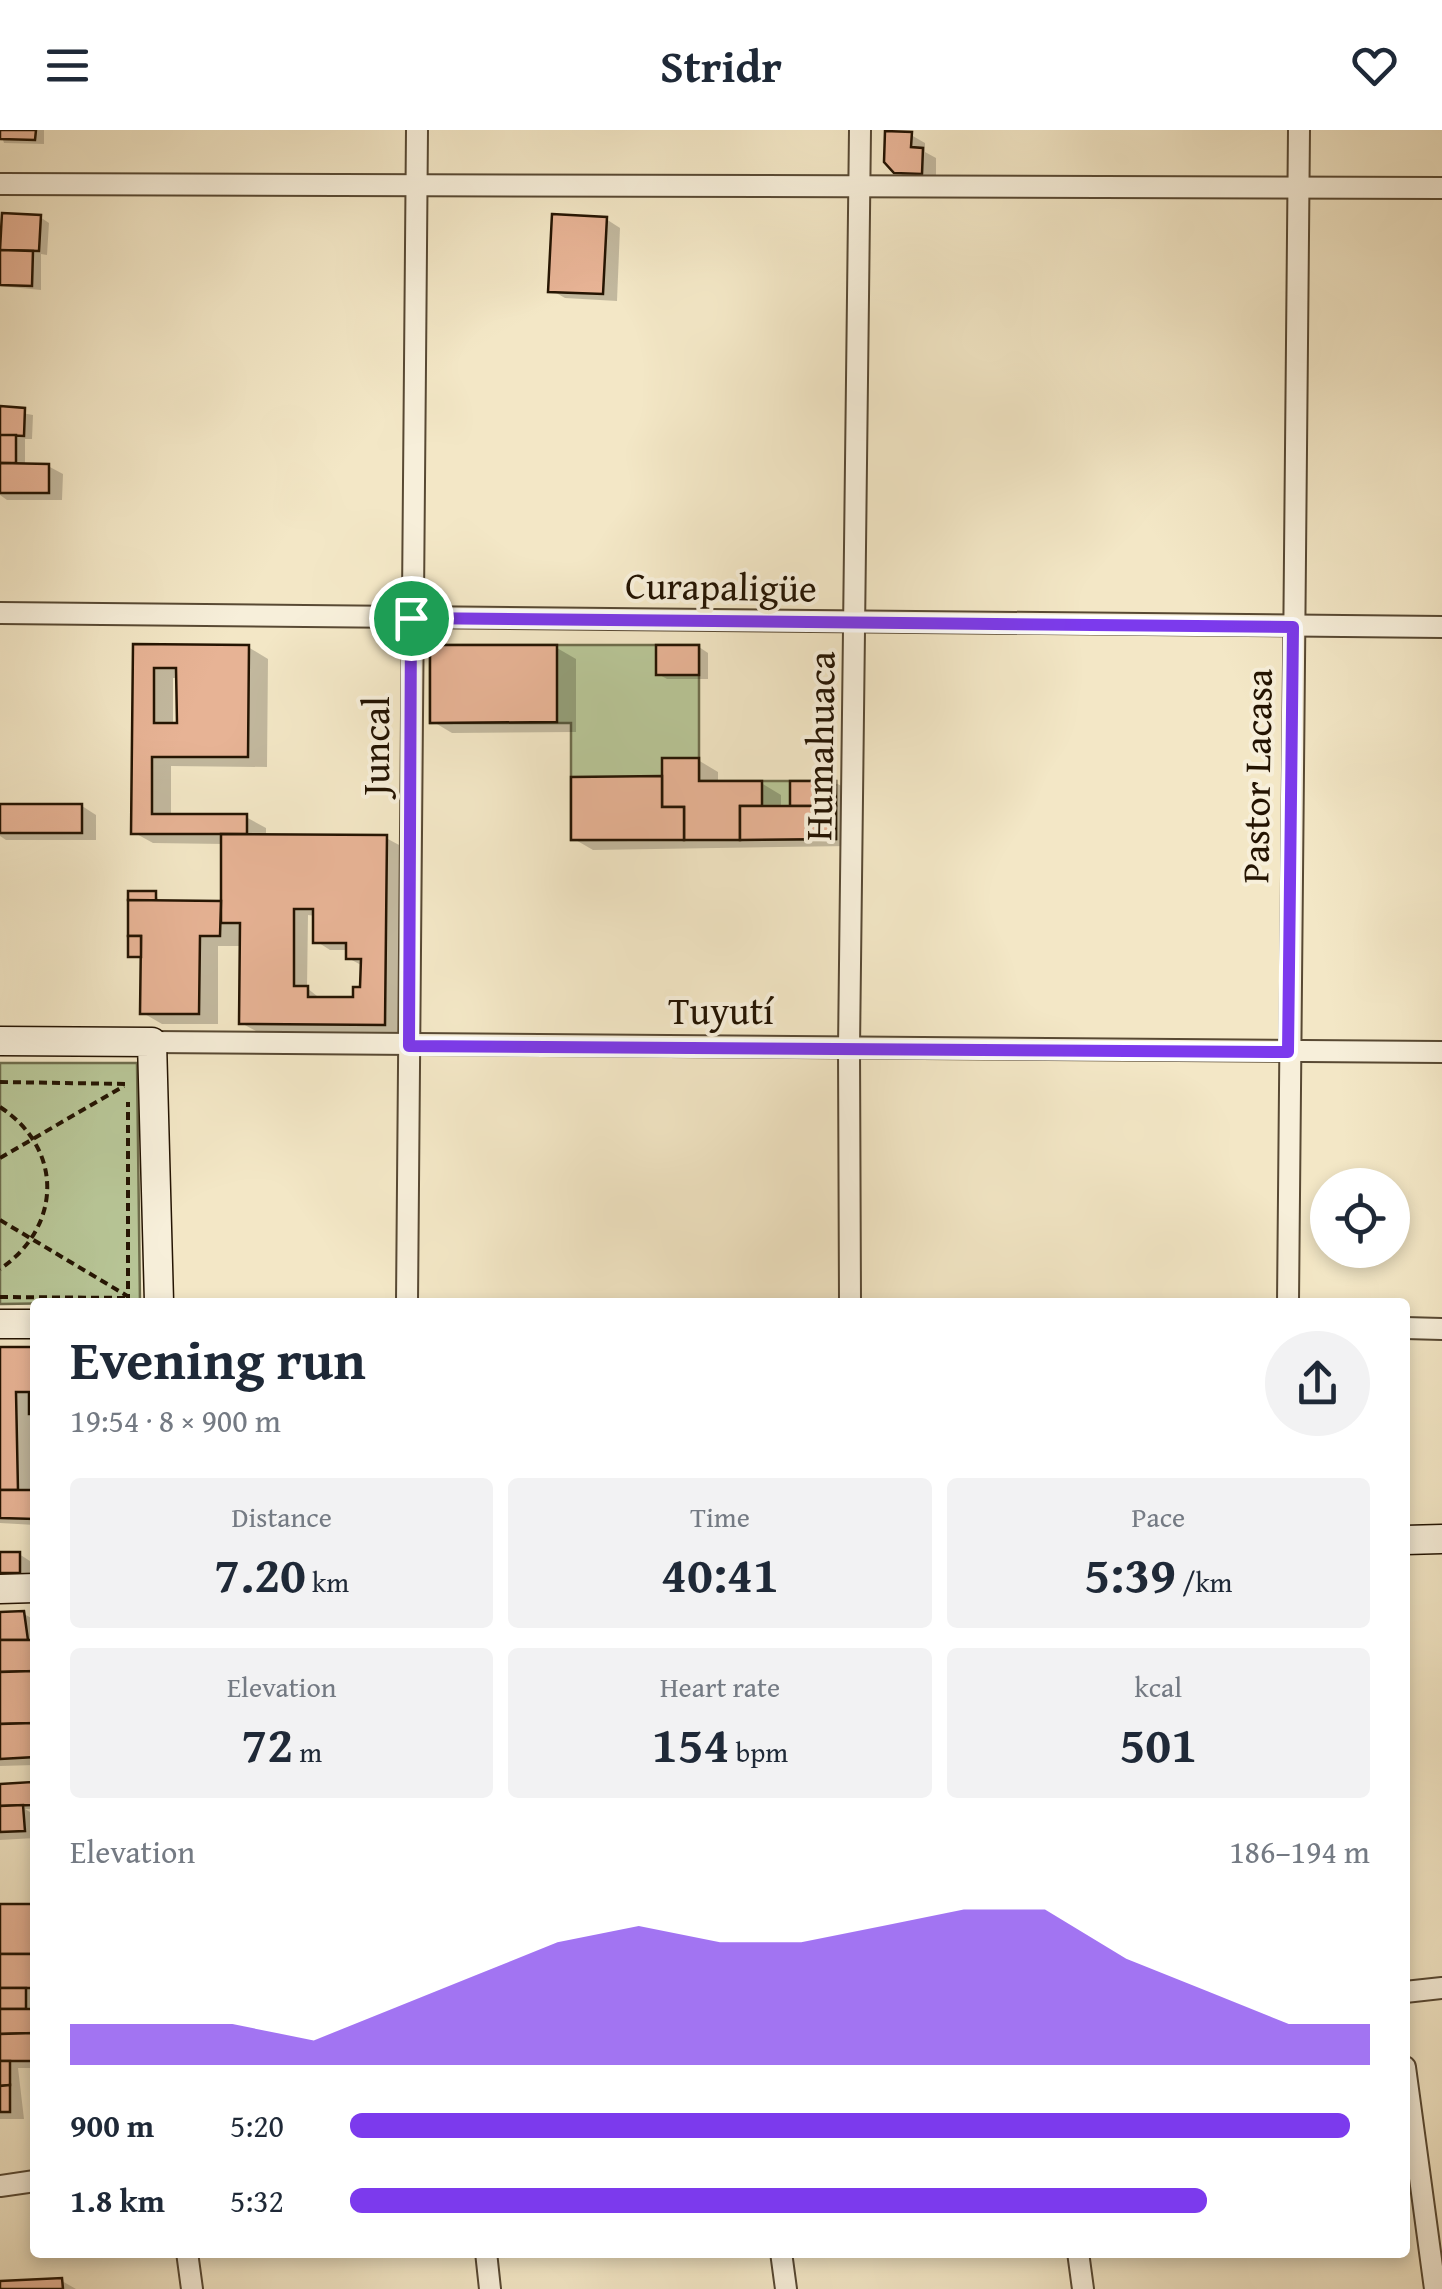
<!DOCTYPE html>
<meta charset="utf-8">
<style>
:root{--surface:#fff;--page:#f2f2f3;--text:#1f2937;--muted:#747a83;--accent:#7c3aed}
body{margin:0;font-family:"Gentium Book Plus",serif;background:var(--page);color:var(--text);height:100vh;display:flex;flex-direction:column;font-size:38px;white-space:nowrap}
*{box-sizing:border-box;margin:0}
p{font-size:32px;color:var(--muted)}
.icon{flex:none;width:55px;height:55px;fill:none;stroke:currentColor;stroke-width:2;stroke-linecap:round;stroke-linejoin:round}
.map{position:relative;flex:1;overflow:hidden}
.side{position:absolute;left:30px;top:1168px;width:1380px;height:960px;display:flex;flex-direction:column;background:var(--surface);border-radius:10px;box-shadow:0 5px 15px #0003}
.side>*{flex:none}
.tools{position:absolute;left:1310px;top:1038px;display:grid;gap:20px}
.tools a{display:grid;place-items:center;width:100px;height:100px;border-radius:50%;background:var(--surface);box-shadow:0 5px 15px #0003;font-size:50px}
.pin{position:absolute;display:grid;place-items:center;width:85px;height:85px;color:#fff;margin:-42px;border:5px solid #fff;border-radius:50%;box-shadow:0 2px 10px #0007}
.round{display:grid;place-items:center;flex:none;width:105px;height:105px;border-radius:52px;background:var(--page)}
.overview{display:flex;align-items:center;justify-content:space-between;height:170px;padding:0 40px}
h1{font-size:55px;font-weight:600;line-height:75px}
.metrics{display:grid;grid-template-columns:repeat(3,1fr);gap:15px;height:170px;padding:10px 40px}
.metrics div{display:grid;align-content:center;border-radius:10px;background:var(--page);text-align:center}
.metrics b{font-size:50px;font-weight:600}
.metrics small{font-size:28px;font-weight:400}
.metrics p{font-size:28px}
.chart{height:280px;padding:20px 40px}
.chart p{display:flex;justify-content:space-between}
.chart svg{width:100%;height:180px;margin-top:10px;fill:var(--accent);opacity:.7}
ul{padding:0 40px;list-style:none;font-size:32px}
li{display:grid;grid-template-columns:160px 120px 1fr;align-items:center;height:75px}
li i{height:25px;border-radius:12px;background:var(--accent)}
header{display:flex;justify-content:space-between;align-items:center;height:130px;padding:0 40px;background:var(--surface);font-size:45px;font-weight:600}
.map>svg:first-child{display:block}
.green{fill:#b8c697;stroke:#6e6d4c;stroke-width:2.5}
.shadow{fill:#0003;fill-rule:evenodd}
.building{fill:#e7b395;stroke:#241402;stroke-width:2.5;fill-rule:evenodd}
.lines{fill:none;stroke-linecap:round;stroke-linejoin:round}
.street-casing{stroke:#584933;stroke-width:24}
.secondary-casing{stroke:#241402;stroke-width:31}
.path{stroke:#241402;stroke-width:4;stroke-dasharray:8 5;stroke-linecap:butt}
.street{stroke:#f7efda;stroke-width:20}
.secondary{stroke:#f7efda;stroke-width:28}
.route-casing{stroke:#fff;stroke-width:20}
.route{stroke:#7c3aed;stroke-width:12}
.labels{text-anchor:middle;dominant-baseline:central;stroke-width:8;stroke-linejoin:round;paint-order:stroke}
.street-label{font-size:38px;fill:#241402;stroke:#f7efda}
</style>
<header><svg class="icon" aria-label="menu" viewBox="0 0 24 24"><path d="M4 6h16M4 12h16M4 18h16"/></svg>Stridr<svg class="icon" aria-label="heart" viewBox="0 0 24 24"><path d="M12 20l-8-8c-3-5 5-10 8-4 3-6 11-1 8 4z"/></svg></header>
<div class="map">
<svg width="1442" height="2159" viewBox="0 0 1442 2159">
<rect width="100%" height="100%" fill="#f3e7c6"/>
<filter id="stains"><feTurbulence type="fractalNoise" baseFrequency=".002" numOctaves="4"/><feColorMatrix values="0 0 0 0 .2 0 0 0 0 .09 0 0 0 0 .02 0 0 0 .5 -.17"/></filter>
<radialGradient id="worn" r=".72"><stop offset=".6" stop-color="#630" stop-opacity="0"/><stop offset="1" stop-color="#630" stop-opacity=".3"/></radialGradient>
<g class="green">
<path d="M430 515H699V651H836V709L571 710V593H430Z"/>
<path d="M0 933H137L140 1172 0 1174Z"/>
</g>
<g class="shadow">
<path d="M0 0H44V14L4 13Z"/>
<path d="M911 5 925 13V22L936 28V51L911 50 896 41Z"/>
<path d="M3 85 40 87 49 93 47 125 41 124V160L0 156Z"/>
<path d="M606 89 620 98 617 171 565 168 551 160Z"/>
<path d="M0 279 33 285 32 309H25V336H48L63 344 62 370H7L0 365Z"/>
<path d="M135 517H248L268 529 267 637 171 636V686L246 687 266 698V707L386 708 401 716 399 902 256 901 241 893 242 816H218V894H162L143 883V828L130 826 156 763 159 773 223 776 224 714 153 713 133 702ZM173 548H179V595H173ZM308 785 316 786V811L330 820H348V828L363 836V859L356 870H322L307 858Z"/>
<path d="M699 517 708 523V549H667L658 544Z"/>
<path d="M557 518 576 529V602L452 603 432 591Z"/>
<path d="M698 630 718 642V653H761L781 665V678H798L836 653 845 658 850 716 593 720 574 709Z"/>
<path d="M0 676H82L96 685V710H6L0 706Z"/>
<path d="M0 1220H35V1395L0 1393Z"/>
<path d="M0 1424H19L33 1433V1450L0 1446Z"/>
<path d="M24 1484 33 1489 35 1508V1635L0 1636V1485Z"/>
<path d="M31 1655 35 1679H25L35 1685V1708L0 1710V1656Z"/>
<path d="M0 1777H35V1938H18L24 1989H0Z"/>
<path d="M62 2151 76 2159H0V2154Z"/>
</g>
<g class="building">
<path d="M0 0H36L35 10 0 9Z"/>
<path d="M885 1 912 2 911 17 923 18 922 44 894 43 884 32Z"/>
<path d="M2 83 41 85 39 121 0 120Z"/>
<path d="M552 84 607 87 603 164 548 162Z"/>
<path d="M0 120 33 121 32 156 0 155Z"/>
<path d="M0 276 25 278 24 306 0 305Z"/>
<rect x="0" y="305" width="16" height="28"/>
<path d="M0 333 49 334V363H0Z"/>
<path d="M133 514 249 515 248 627H152V684H247V704H131ZM154 538H176L177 593H154Z"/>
<path d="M430 515H557V592L430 593Z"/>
<rect x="656" y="515" width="43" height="30"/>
<path d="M662 628H699V651H762V676H740V710H684V677H662Z"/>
<path d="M662 646V677H684V710H571V647Z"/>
<rect x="790" y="651" width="46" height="25"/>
<rect x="0" y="674" width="82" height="29"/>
<path d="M740 676H836V709L740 710Z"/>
<path d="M221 704 387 705 385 895 239 894 240 793H221ZM294 779H313V813H346V829H361L360 857H353V867H308V856H294Z"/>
<path d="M128 761H156V771L128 770Z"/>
<path d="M128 770 221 771 220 806H200L199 884H140L141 806H128Z"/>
<rect x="128" y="806" width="13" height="21"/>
<path d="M0 1217H35V1284H29V1262H16L18 1360H0Z"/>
<path d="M0 1360H35V1389L0 1388Z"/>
<rect x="0" y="1422" width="20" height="21"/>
<path d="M24 1481 28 1510H0V1482Z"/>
<path d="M0 1510H35L34 1541 0 1542Z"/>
<path d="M34 1541V1593L0 1594V1542Z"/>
<path d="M34 1593 35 1627 0 1629V1594Z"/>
<path d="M32 1652V1675L0 1676V1654Z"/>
<path d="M23 1675 25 1701 0 1702V1676Z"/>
<rect x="0" y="1774" width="35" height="50"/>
<rect x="0" y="1824" width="33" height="34"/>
<rect x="0" y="1858" width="26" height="21"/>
<path d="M0 1879H34V1903L0 1904Z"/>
<path d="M34 1903V1931H0V1904Z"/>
<path d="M0 1931H10V1955L0 1956Z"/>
<path d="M10 1955V1982H0V1956Z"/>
<path d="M62 2148 63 2159H0V2151Z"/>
</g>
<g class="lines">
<defs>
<g id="street">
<path d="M0 54 1442 58"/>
<path d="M0 483 1442 497"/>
<path d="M152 912 1442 922"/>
<path d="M407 1172 417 0"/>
<path d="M850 1172 849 918 860 0"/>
<path d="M1288 1172 1299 0"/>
<path d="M1405 1198 1442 1199"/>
<path d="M1405 1862 1442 1858"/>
<path d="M1405 1937 1435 2159"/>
<path d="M0 2056 35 2051"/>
<path d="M187 2122 192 2159"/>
<path d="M486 2122 490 2159"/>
<path d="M781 2122 786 2159"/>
<path d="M1078 2122 1083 2159"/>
</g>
<g id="secondary">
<path d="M0 911 152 912 159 1172"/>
<path d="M0 1194H35"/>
<path d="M1405 1410 1442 1409"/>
<path d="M0 1459 35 1458"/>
</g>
</defs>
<use href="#street" class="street-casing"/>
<use href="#secondary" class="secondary-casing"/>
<g class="path">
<path d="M0 952 128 954"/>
<path d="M0 977C64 1019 62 1097 0 1139"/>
<path d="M0 1028 124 956"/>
<path d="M0 1090 129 1167"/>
<path d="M0 1167 130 1168"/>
<path d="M128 1172V972"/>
</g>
<use href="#street" class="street"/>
<use href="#secondary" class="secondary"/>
</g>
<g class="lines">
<defs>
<path id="route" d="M411 488 1293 497 1288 922 409 916Z"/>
</defs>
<use href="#route" class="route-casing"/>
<use href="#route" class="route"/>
</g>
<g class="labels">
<g class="street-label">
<text transform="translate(721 456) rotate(1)">Curapaligüe</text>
<text transform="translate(375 616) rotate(-90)">Juncal</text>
<text transform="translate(819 616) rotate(-89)">Humahuaca</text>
<text transform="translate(1256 646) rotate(-89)">Pastor Lacasa</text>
<text x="721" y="880">Tuyutí</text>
</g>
</g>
<rect width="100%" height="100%" filter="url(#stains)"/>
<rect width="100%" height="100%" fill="url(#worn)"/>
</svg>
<div class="tools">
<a><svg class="icon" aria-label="locate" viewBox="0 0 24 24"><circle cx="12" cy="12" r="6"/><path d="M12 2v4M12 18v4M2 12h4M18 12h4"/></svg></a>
</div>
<div class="pin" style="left:411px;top:488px;background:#1e9e55"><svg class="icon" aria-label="arrive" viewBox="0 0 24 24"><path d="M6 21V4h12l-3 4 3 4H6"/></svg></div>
<section class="side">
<div class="overview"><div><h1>Evening run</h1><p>19:54 · 8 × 900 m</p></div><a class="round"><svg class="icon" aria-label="share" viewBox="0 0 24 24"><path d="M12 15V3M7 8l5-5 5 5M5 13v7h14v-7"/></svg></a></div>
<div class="metrics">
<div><p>Distance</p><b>7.20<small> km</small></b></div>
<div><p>Time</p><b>40:41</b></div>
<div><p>Pace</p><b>5:39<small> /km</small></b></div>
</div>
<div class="metrics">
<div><p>Elevation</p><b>72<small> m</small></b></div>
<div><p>Heart rate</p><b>154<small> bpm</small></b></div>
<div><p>kcal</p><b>501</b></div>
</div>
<div class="chart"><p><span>Elevation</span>186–194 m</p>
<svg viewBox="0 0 160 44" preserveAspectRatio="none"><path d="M0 44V34L10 34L20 34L30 38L40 30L50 22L60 14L70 10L80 14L90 14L100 10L110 6L120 6L130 18L140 26L150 34L160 34V44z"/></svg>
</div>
<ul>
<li><b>900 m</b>5:20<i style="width:98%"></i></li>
<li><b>1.8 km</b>5:32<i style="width:84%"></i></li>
</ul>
</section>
</div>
